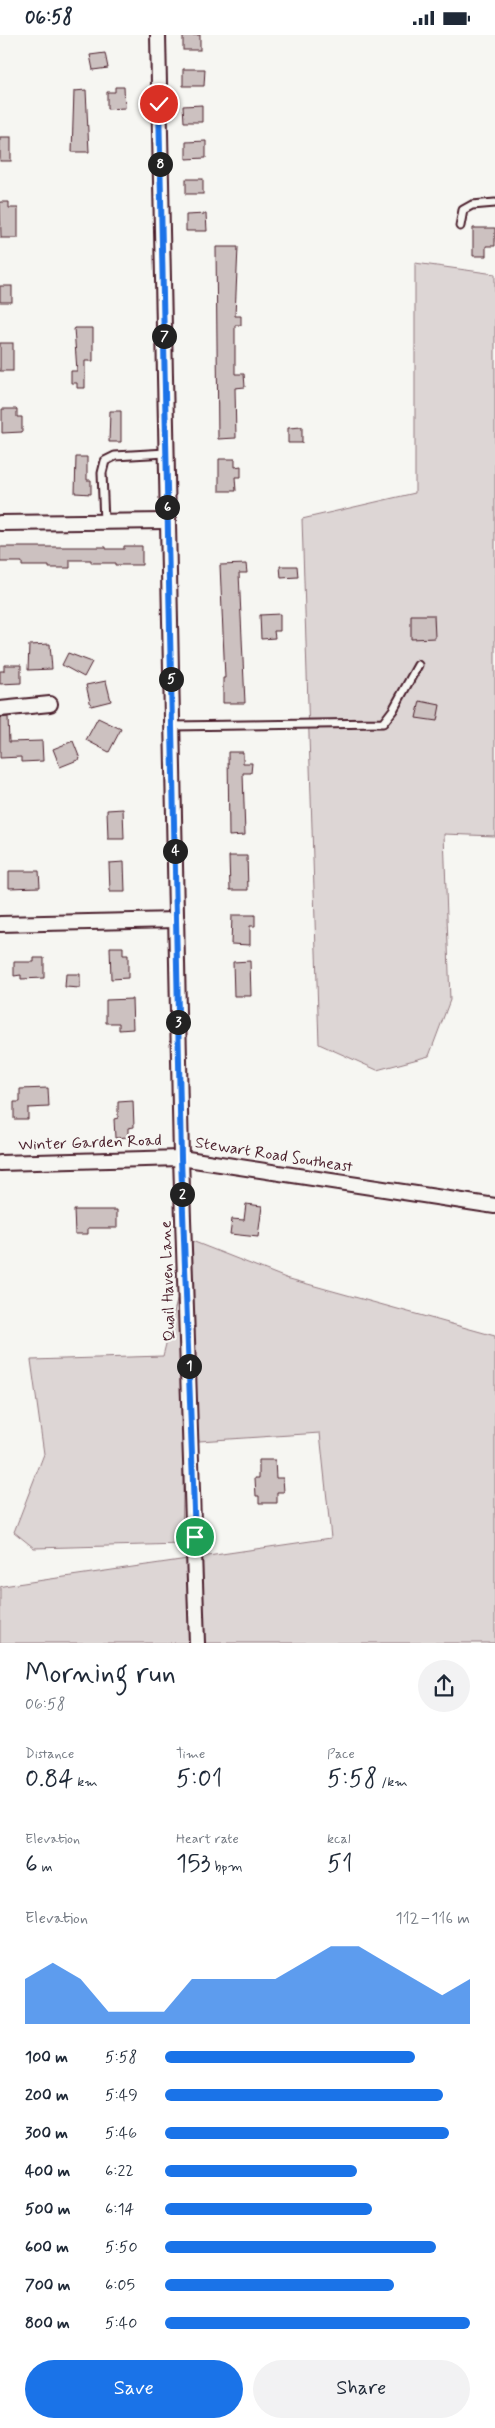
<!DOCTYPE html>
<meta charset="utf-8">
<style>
:root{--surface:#fff;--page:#f2f2f3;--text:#1f2937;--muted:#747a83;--accent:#1a73e8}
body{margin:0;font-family:Mynerve,sans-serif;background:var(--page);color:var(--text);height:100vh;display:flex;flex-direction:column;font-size:19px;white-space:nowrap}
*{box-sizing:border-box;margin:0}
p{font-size:16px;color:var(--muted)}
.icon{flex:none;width:28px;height:28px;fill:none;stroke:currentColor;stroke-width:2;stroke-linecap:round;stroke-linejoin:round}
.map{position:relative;height:1608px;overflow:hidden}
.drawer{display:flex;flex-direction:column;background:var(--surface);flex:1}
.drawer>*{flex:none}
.pin{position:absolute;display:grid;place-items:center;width:42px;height:42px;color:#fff;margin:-21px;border:2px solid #fff;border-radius:50%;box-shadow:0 1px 5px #0007}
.km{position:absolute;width:25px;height:25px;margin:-12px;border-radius:50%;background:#222;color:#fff;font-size:14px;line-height:25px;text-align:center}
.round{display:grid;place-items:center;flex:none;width:52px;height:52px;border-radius:26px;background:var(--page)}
.overview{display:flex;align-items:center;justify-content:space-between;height:85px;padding:0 25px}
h1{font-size:28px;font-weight:600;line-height:38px}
.metrics{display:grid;grid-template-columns:repeat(3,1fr);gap:8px;height:85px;padding:5px 25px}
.metrics div{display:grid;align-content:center}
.metrics b{font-size:25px;font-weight:600}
.metrics small{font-size:14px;font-weight:400}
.metrics p{font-size:14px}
.chart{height:140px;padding:10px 25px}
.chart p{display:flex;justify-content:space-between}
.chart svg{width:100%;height:90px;margin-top:5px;fill:var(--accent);opacity:.7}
.primary-button{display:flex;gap:10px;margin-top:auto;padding:10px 25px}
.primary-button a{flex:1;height:58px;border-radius:30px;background:var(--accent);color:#fff;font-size:20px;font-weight:600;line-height:58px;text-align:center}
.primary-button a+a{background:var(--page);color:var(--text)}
ul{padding:0 25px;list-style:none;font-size:16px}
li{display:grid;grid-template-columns:80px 60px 1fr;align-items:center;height:38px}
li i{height:12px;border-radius:6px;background:var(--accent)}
.status{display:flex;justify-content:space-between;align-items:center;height:35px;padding:0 25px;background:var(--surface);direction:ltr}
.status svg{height:14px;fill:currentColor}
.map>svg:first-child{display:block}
.green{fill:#ddd6d5;stroke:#947a80}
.building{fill:#ccc1c0;stroke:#4a1f2b}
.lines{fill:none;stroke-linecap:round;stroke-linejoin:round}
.service-casing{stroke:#4a1f2b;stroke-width:11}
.minor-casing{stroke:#4a1f2b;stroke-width:18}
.service{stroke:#f6f6f2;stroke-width:7}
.minor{stroke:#f6f6f2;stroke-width:14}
.route-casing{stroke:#fff;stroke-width:10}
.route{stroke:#1a73e8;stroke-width:6}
.labels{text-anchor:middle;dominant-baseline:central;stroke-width:4.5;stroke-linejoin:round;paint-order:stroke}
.street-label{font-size:16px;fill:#4a1f2b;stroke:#f6f6f2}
</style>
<div class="status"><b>06:58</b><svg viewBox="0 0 49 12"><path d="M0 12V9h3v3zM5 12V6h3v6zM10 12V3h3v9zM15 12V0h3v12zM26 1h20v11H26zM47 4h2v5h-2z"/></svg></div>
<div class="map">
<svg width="495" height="1608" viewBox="0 0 495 1608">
<rect width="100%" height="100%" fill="#f6f6f2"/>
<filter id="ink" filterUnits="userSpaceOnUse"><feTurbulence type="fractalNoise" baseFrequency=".02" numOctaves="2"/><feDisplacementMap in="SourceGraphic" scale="10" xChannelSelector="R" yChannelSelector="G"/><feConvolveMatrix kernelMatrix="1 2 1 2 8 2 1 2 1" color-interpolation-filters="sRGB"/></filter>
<g filter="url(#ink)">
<g class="green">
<path d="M415 228 495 239V801L444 799 450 965 429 1021 377 1035 319 1009 302 484 415 458Z"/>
<path d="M192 1206 286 1243 495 1301V1608H0V1552L3 1551 331 1503 320 1398 184 1407 182 1509 34 1513 14 1497 44 1419 31 1325 163 1321Z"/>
</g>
<g class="building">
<rect x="183" y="0" width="17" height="15"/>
<path d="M105 18 108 33 93 35 90 20Z"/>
<path d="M183 34H205L204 51H183Z"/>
<path d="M115 52H124L125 73 107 74V57H115Z"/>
<path d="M86 55 89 117H72L74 56Z"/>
<path d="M202 70V87H184L183 71Z"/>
<rect x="0" y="102" width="11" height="24"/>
<path d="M206 106V123L186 124V107Z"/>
<rect x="186" y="144" width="17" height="15"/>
<path d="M0 167H9V173H18V203H1Z"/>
<path d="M206 179 207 196H186V180Z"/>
<path d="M473 193H495V211H486V221H473Z"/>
<path d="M216 212H238L235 281H241V290H235V339H244L245 352 235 353 236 403 218 404Z"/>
<rect x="0" y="251" width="12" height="16"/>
<path d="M74 293H93V326H85V353H77V348H71V336H77Z"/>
<rect x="0" y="308" width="13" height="28"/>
<path d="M2 374H17V382H22V397L2 398Z"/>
<path d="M110 376H121V407H109Z"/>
<path d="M302 392V408H288V393Z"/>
<path d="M76 422H87V445H91V459L75 458Z"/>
<path d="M219 424H235V432L241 431V442H235L236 456H219Z"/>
<path d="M124 511H142V530H115V528H91V525H70V533H49V531H22V527H0V512H106V514H124Z"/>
<path d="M246 529 247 538H239L245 668H223V643H225L220 530Z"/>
<path d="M280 531H297L298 542 281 543Z"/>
<path d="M280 579V596H274L275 603 261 604 260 580Z"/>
<path d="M411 580H434L435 603 411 604Z"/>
<path d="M50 609 52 634 28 635 29 610Z"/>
<path d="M68 618 92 627 84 642 62 630Z"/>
<path d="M4 630H21V648L0 649V636H4Z"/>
<path d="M106 646 111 666 91 671 86 650Z"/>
<path d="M420 666 440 670 437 686 416 683Z"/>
<path d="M8 682 9 707 42 706 43 726 21 727V722L0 723V683Z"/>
<path d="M98 683 121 694 109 717 86 705Z"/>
<path d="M73 706 80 724 60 732 53 714Z"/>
<path d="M228 717H243V728H252L251 738H243L245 800 229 801Z"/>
<path d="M123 774 124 804H108L107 775Z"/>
<path d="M229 821H247L248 855H230Z"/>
<path d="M124 827 125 857H110L109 828Z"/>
<path d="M9 836H39L40 852 9 853Z"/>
<path d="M232 880H255V891H250V910L231 909Z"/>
<path d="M110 912H123V920H128V943L111 944Z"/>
<path d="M34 923H44V943L21 944V940L14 941V927H34Z"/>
<path d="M250 926 251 961H234L233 927Z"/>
<path d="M66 939H80V953L65 952Z"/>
<path d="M132 964 133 994 119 995V988H106V965Z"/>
<path d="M48 1053 49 1072 28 1073V1084H14V1067H20V1054Z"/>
<path d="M133 1066 134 1092 128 1093V1102L115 1103 114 1084 118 1083V1067Z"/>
<path d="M246 1169 262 1171 258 1202 230 1199 232 1184 244 1185Z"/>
<path d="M74 1175H117V1193H88V1199H75Z"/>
<path d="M259 1425H275L276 1443H283L284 1457H277V1468H259V1461H256L255 1443H259Z"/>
</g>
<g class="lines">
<defs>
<g id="service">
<path d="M460 191 463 175 472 170 495 168"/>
<path d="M104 487 102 438 105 426 115 421 166 418"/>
<path d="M172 691 383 688 393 675 418 630"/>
</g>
<g id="minor">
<path d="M158 0 181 1123 197 1608"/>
<path d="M0 488 167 486"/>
<path d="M0 674 50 669"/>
<path d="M0 889 177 885"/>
<path d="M0 1128 181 1123 495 1171"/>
</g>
</defs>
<use href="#service" class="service-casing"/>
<use href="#minor" class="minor-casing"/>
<use href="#service" class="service"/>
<use href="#minor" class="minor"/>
</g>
</g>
<g class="lines" filter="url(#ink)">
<defs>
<path id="route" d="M159 69 181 1123 195 1502"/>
</defs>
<use href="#route" class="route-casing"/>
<use href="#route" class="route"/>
</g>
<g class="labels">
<g class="street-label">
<text transform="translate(90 1108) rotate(-2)">Winter Garden Road</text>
<text transform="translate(274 1120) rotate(9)">Stewart Road Southeast</text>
<text transform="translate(168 1246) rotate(-92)">Quail Haven Lane</text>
</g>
</g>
</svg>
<div class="pin" style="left:195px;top:1502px;background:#1e9e55"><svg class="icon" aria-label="arrive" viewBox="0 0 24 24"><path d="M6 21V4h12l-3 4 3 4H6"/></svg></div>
<div class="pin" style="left:159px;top:69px;background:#d93025"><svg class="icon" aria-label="check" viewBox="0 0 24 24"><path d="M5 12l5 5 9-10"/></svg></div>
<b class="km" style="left:189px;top:1331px">1</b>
<b class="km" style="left:182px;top:1159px">2</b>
<b class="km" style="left:178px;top:987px">3</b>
<b class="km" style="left:175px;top:816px">4</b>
<b class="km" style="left:171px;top:644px">5</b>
<b class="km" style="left:167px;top:472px">6</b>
<b class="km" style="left:164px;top:301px">7</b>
<b class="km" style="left:160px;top:129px">8</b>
</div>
<section class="drawer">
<div class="overview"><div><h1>Morning run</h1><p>06:58</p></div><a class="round"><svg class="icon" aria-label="share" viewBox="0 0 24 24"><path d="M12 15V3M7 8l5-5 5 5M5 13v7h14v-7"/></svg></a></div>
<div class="metrics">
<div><p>Distance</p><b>0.84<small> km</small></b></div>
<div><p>Time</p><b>5:01</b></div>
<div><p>Pace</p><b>5:58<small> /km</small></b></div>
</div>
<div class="metrics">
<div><p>Elevation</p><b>6<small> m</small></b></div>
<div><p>Heart rate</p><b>153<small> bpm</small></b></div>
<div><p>kcal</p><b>51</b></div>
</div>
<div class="chart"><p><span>Elevation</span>112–116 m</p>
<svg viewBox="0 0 160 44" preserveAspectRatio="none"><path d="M0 44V22L10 14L20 22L30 38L40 38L50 38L60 22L70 22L80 22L90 22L100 14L110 6L120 6L130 14L140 22L150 30L160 22V44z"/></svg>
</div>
<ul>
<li><b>100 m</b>5:58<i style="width:82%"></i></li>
<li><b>200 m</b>5:49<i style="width:91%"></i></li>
<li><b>300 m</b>5:46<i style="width:93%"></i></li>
<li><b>400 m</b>6:22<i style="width:63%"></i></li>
<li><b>500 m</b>6:14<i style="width:68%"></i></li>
<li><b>600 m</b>5:50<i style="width:89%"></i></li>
<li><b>700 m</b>6:05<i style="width:75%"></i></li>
<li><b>800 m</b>5:40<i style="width:100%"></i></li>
</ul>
<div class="primary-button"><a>Save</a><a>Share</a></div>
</section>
